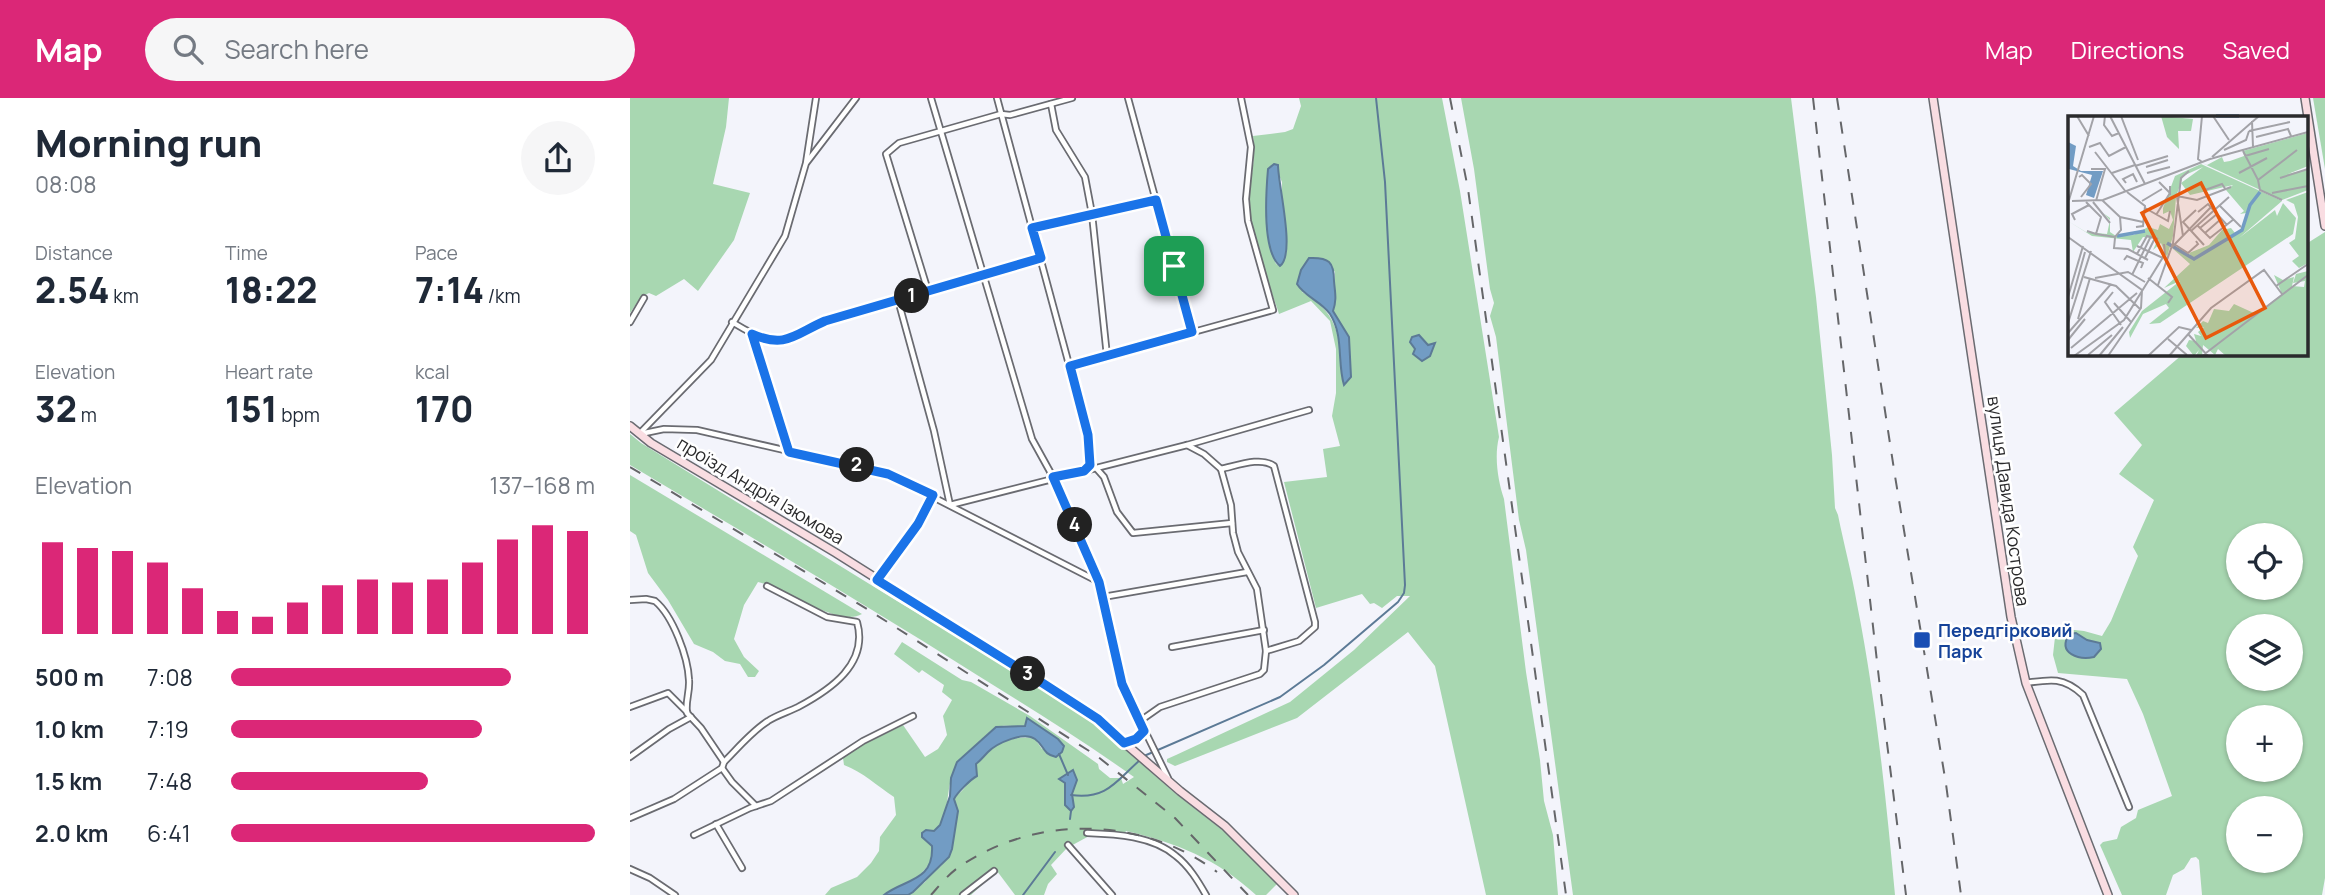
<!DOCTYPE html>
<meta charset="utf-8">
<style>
:root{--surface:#fff;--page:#f6f6f7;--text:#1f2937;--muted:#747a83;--accent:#db2777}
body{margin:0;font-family:Manrope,sans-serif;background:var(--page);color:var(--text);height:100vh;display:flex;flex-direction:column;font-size:26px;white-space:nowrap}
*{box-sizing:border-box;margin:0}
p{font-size:23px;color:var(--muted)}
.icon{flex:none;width:38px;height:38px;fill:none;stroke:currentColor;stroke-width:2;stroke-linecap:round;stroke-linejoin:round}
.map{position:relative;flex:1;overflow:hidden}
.details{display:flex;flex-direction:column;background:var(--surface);width:630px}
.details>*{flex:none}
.controls{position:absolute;left:1596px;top:425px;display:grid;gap:14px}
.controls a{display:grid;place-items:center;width:77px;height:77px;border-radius:50%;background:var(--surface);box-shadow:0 2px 5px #0004;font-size:35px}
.pin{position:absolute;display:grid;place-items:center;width:60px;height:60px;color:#fff;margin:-30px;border-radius:14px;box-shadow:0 4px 10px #0006}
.km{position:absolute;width:35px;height:35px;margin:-18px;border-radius:50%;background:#222;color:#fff;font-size:19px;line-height:35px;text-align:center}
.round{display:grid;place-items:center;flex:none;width:74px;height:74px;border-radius:37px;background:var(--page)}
.overview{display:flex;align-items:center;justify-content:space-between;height:119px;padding:0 35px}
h1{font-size:38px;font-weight:800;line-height:52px}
.figures{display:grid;grid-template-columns:repeat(3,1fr);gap:10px;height:119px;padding:7px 35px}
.figures div{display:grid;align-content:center}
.figures b{font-size:35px;font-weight:800}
.figures small{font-size:19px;font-weight:400}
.figures p{font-size:19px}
.chart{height:196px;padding:14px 35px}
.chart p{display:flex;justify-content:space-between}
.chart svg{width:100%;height:126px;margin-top:7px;stroke:var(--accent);stroke-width:6}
ul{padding:0 35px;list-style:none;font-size:23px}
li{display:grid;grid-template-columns:112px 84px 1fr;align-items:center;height:52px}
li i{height:18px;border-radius:9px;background:var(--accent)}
header{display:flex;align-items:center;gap:42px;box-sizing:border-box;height:98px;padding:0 35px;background:var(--accent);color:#fff}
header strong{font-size:33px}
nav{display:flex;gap:38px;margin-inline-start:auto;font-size:24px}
.search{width:490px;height:63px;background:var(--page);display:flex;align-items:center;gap:18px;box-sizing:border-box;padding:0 24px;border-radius:38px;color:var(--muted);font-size:26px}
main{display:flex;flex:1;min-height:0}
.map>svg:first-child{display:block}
.green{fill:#a8d7b1;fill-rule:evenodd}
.water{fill:#729cc4;stroke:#5c7a96;stroke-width:2}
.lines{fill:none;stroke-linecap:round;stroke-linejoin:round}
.stream{stroke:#5c7a96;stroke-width:2}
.street-casing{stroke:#6a6b71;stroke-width:8}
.secondary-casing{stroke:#6a6b71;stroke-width:10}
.street{stroke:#fff;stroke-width:4.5}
.secondary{stroke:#f9dde2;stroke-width:7}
.rail{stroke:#656669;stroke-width:2;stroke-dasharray:12 12;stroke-linecap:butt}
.route-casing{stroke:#fff;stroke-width:14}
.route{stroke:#1a73e8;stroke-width:9}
.transit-dot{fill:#1a4fb4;stroke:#fff;stroke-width:2.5}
.labels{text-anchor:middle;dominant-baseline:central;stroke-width:5;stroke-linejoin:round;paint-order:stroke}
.street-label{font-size:18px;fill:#2a2a2c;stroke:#fff}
.transit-label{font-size:18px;font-weight:bold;fill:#164399;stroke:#fff;text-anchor:start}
.inset-river{fill:none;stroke:#729cc4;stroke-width:3.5}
.inset-road{fill:none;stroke:#a3a3a8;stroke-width:2}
.view{fill:#e8590c;fill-opacity:0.15;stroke:#e8590c;stroke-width:3.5}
.inset-edge{fill:none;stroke:#2a2a2c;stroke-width:3.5}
</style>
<header>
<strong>Map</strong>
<div class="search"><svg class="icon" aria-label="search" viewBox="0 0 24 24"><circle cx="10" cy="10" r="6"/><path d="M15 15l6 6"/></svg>Search here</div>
<nav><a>Map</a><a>Directions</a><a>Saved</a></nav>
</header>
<main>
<section class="details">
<div class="overview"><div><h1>Morning run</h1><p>08:08</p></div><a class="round"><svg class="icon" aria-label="share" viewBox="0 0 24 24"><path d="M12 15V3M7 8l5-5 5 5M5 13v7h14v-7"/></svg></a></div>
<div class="figures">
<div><p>Distance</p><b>2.54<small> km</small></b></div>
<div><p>Time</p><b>18:22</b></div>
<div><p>Pace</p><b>7:14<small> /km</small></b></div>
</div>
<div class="figures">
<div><p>Elevation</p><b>32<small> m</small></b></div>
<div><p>Heart rate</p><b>151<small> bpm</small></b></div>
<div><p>kcal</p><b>170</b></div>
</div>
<div class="chart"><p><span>Elevation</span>137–168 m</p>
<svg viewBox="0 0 160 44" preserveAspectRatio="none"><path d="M5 44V12M15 44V14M25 44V15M35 44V19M45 44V28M55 44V36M65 44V38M75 44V33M85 44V27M95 44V25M105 44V26M115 44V25M125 44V19M135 44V11M145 44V6M155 44V8"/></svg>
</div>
<ul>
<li><b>500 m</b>7:08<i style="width:77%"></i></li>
<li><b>1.0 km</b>7:19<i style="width:69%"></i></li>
<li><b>1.5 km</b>7:48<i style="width:54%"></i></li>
<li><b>2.0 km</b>6:41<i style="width:100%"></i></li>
</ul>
</section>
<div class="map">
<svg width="1695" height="797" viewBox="0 0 1695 797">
<rect width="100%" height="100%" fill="#f3f4fb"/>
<g class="green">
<path d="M0 0H99L96 29 83 86 120 95 104 142 68 193 54 181 26 198 19 195 11 199 0 215Z"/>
<path d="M669 0H812L830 93 869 339C864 359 868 383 874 401L896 574 910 662 914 703 923 737 928 797H856L805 568 778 534 667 620 545 668 537 664V661L546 657 660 604 724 552 780 498H767L752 510 744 505 740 506 732 496 686 510 654 384 697 379 693 351 710 348 702 318 706 295V251L700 223 681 203 649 216C638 182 620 139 620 104 619 81 627 61 623 38L655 34 663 31 671 8ZM638 71 648 75 652 84V111L657 142 650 168 646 166C635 135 635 104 638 71ZM705 173C704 188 707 198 703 213L719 239 721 278 718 281C705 241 714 218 672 194Z"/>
<path d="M831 0H1161L1186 199 1202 357 1205 410 1208 417C1214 447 1222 476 1227 506 1246 602 1256 700 1265 797H943L896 452 889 422 866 239 860 218 864 205 860 191 844 71Z"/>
<path d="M1683 0H1695V71Z"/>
<path d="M1695 134V780L1692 797H1572L1569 762 1566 759 1561 760 1554 771 1543 777 1536 797H1492L1470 747 1473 744 1487 741 1491 729 1506 720 1508 712 1542 698 1513 616 1497 581 1428 575 1423 557 1426 530 1454 533 1472 538 1481 523 1508 458 1503 449 1524 402 1489 376 1512 347 1484 315 1553 256H1676V146ZM1608 438H1661V490H1608ZM1608 528H1661V581H1608ZM1608 620H1661V672H1608ZM1608 710H1661V763H1608Z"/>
<path d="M0 336 11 345 267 503 421 595 476 635 546 696 596 735 648 785 636 797H626C587 761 547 745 496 733L492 740 461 737 437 750 421 767 427 776 418 786 414 797H385L367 773 341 797H278L295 784 302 774 311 768 322 751 328 713 324 701C327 696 332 694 335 689 340 682 343 672 347 665 359 648 384 635 405 641L412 651 431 644 397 625 395 628C386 629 375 626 367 629 357 633 323 672 321 682 316 698 319 722 304 733L296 732 292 739 302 748V761L298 768 286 781 254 797H195L201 790 227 779 241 765 249 753 250 739 266 717 264 699C247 688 233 674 214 667L213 660 218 654 273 627 295 659 308 651 317 637 313 618 322 602 312 594 314 587 292 572 289 575 264 556 272 544 332 582 341 584 400 618 468 666 469 671 480 680H491L493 686 504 679C453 643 400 610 347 577 233 505 116 436 0 367Z"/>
<path d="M0 377 232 516C208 530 155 490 128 484L114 507 104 541 114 559 129 573 125 579H118L110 566 95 563 83 554 64 546 38 502 18 475 6 437 0 433Z"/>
</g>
<g class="water">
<path d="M644 66 648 67C648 87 666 156 650 168 632 153 636 94 638 71Z"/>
<path d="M679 160C699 159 704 164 704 183 705 195 707 201 703 213L719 239 721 279 714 287C707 264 714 238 700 216 691 203 675 199 667 186L671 172Z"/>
<path d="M789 237 798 247 805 245 800 258 792 263 783 256 785 251 780 244 782 239Z"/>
<path d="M1446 535 1457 542 1470 545 1471 551 1464 559C1449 562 1427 556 1439 536Z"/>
<path d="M397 620 428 641 434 648 432 654 426 659C412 656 415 648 405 641 394 633 367 645 358 654 354 658 350 663 346 666L347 678C341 681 327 695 324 701L328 713 322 751 319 759 283 794 278 797H254C274 781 304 784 302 748L292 739V735L296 732 304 733 310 727 320 698 321 680 327 664 366 629 395 628Z"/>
<path d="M443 672 447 682 442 696 444 709 441 713 435 707V685L429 681Z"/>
</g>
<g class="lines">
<g class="stream">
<path d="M429 656 438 677"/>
<path d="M514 658 650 599 694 567 768 504 774 495 775 487 755 84 746 0"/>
<path d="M441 697C477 702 486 683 510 662"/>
<path d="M440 721 441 713"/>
<path d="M393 797 425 754"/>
</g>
<defs>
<g id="street">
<path d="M301 0 402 341 423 379 462 463 475 504 492 586 538 680"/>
<path d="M367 0 458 337 460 367 455 372"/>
<path d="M498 0 562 235"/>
<path d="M421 6 426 32 455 79 462 116 477 258"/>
<path d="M177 64 226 0"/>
<path d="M403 130 526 102"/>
<path d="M298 193 256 56 269 45 371 16 380 17 442 0"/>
<path d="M268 202 304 333 320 407 557 347 679 312"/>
<path d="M0 224 14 200"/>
<path d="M102 224C122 236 142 249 165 239 176 235 184 227 195 223L411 161"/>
<path d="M123 236 159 354"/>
<path d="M440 268 643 212 618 123 616 101 621 49 611 0"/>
<path d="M10 335 81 262 155 138 176 65 186 0"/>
<path d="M10 336 34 331 67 332 258 376 469 484"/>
<path d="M557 347 574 356 591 371 601 407 603 435 608 454 627 491 636 553"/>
<path d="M466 370 474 379 487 414 503 435 602 425"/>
<path d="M247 481 288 426 303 397"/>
<path d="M473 499 617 474"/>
<path d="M0 502 16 501 25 503C43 518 58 559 59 582 60 594 55 604 57 615L71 630 94 664"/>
<path d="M542 549 634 532"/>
<path d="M1396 585C1421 581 1434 579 1453 597L1499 709"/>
<path d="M0 609 38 595 57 614"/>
<path d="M510 623 530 609 630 576 634 572 636 553 669 543 685 529V524L644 368C631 358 606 368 591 371"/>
<path d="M0 659 39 631 61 619"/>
<path d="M92 670 102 684 126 708"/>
<path d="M0 720 44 701 92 670 94 664C108 650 122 633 138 623 147 617 158 614 168 609 200 592 239 566 227 524L197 519 137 488"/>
<path d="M86 726 112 770"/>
<path d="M457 735C486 736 523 738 546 758 559 768 568 783 576 797"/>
<path d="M64 737 120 710 141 703 233 643 283 618"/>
<path d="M438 747 482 797"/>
<path d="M0 771 20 780 45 797"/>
<path d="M333 797 364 773"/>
</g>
<g id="secondary">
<path d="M1303 0 1381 519 1396 585 1478 797"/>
<path d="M1675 0 1695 128"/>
<path d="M0 328 21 345 206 455 414 586 468 622 550 693 595 728 664 797"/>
<path d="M494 645 506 641 515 633"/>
</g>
</defs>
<use href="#street" class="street-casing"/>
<use href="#secondary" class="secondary-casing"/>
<use href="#street" class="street"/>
<use href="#secondary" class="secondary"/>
<g class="rail">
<path d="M820 0 838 91 936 797"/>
<path d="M1183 0 1249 581 1276 797"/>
<path d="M1207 0 1265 378 1316 686 1331 797"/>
<path d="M0 369 237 511 467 658 545 720 618 797"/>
<path d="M301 797C310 787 320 774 332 767 409 716 514 719 587 774"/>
</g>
</g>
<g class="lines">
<defs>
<path id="route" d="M526 102 562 234 440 268 458 337 460 367 454 373 423 379 469 484 492 586 514 633 506 641 494 645 468 621 414 586 247 482 288 426 303 397 258 376 159 354 122 236C156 251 165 236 195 223L411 160 402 130Z"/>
</defs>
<use href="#route" class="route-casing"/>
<use href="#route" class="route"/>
</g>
<rect class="transit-dot" x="1283" y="533" width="18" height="18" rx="3.5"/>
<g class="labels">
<g class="street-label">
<text transform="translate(131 392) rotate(31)">проїзд Андрія Ізюмова</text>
<text transform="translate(1379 403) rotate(82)">вулиця Давида Кострова</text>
</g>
<g class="transit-label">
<text x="1308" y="532">Передгірковий<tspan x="1308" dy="21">Парк</tspan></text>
</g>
</g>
<g transform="translate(1438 18)">
<rect width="240" height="240" fill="#f3f4fb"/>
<path d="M93 0 125 3 123 15H110L111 33 99 21ZM240 17V50L220 58 240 53V74L214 84 134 47 139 49 154 41 156 46 162 45 176 40 175 35ZM133 48 214 85 171 122 207 94 209 100 215 87 228 102 225 118 92 207 81 208 101 192 98 188 75 198 62 222 61 216 74 195 112 165 96 172 122 148 104 132 124 142 121 137 141 129 154 114 163 112 167 117 176 112 178 97 172 98 176 95 158 74 165 69 122 79 113 67 135 51 115 60 108 81 105 120 99 141 93 127 85 134 90 123 75 121 65 136 63 124 24 120 0 105 18 116 39 118 42 104 35 97 42 102V116L48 120 66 119 80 111 90 114 92 108 101 113 105 104 102 95 95 98V92L107 60ZM240 76V147L231 152 224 145 231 140 221 127 227 123 230 101 226 88 218 84ZM240 155V240H158L150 233 147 239 135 229 134 240H128L131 234 126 240 118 230 121 224 128 225 126 218 133 220 130 216 136 211 128 212 135 205 140 207 146 193 161 195 166 188 188 198 214 178 206 159 215 164 226 161 224 170 236 171 237 165 225 167 228 158Z" fill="#a8d7b1"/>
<path d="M0 26 8 30 5 50 13 55H35L26 82 18 79 24 59 1 53Z" fill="#729cc4"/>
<path class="inset-river" d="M148 0H171M49 120 77 115M99 127 126 143 174 114 182 89 192 76"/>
<path class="inset-road" d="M9 0 21 20M37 0 36 9 44 20 51 17M42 0 77 68M53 0 70 44M145 0 161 24M184 5 185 31M181 15 222 6M188 21 220 13 223 20M21 31 32 27 41 40 58 31M156 34 178 24 181 15M175 35 190 64 229 34M27 36 58 76M177 40 201 33M144 41 191 0M134 46 130 43 134 0M67 50 100 40M78 51 100 44M23 53H37L28 85M44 57 67 49M79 57 102 51M171 57 199 42M11 61 14 59 23 68 13 81M212 62 240 53M190 64 192 74 214 84M91 66 102 77V70M58 67 55 63 65 58 69 66M137 74 154 68 158 74M59 76 77 90 75 110 68 111M204 77 240 70M109 80 129 84 163 71M109 81 115 120M1 84 26 0M4 85 35 84 142 43 240 16M74 85 94 73M18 86 33 101 28 118 19 115M25 86 42 107M152 90 173 111M77 92 100 105 102 95M128 94 115 106 136 129M130 96 140 88 159 109M88 99 102 77M52 101 75 106M7 104 4 98 21 89M130 110 142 122 166 103M132 112 149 98M123 115 161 81M137 117 153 103M28 118 47 121 53 114 52 101 34 84M0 121 74 174 73 192 40 240M47 122 46 132 60 133 80 144M106 128 120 137 130 128 128 125M69 130 95 142M104 131 145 89M69 138 79 120 90 123M77 142 87 122M56 144 59 140 75 147 73 152M64 159 83 120M16 161 48 170 72 193M27 162 60 156 77 166M80 162 104 181 100 187M90 169 105 127 113 62 121 55M208 170 240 148M45 176 37 186 53 209M0 181 15 130M4 183 17 136M46 187 63 206M10 203 22 162M0 207 23 135M0 217 43 168M120 218 140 240M100 223 119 239M0 224 17 203M3 232 69 177M20 239 44 219M6 240 56 204 97 138 96 128M31 240 55 211M80 240 111 211 123 214M101 240 143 192 196 154 214 178M134 240 240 159"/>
<path class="view" d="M133 67 197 192 138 222 74 97Z"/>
<rect width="240" height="240" class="inset-edge"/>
</g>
</svg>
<div class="controls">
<a><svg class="icon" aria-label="locate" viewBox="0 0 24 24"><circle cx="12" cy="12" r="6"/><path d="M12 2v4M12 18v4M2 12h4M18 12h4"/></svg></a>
<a><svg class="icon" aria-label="layers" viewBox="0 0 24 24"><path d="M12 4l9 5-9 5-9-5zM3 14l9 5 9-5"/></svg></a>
<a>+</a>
<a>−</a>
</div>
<div class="pin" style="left:544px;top:168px;background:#1e9e55"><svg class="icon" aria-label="arrive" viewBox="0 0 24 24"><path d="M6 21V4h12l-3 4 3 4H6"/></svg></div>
<b class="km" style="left:282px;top:198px">1</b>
<b class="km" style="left:227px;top:367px">2</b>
<b class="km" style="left:398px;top:576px">3</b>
<b class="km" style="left:445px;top:427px">4</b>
</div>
</main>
